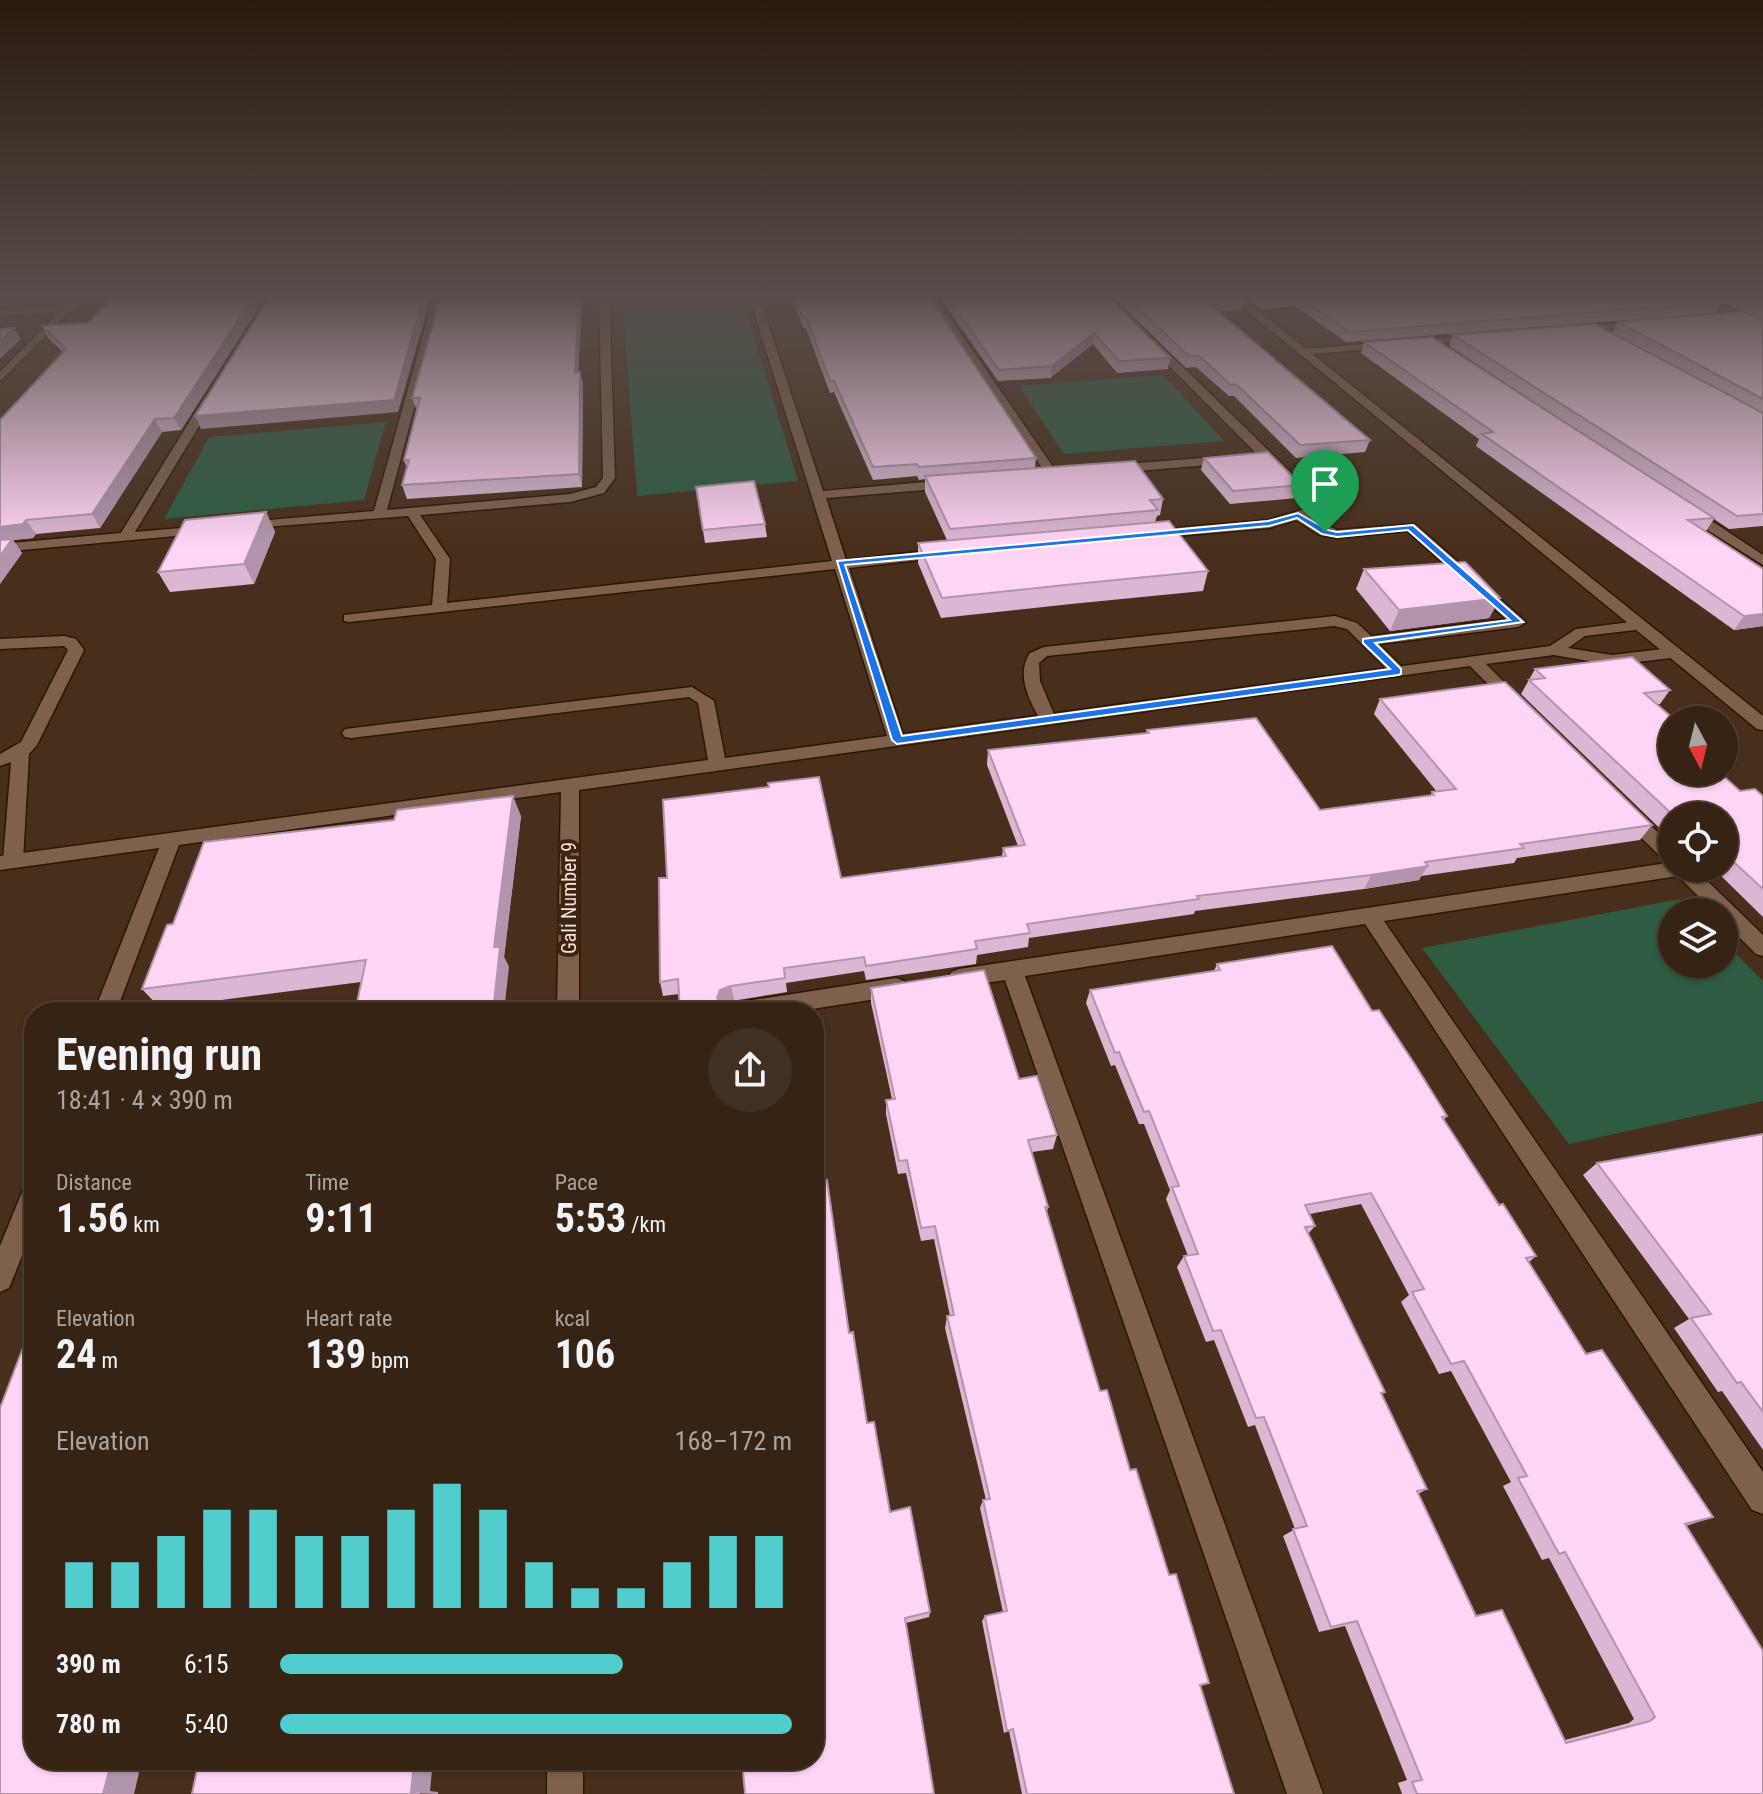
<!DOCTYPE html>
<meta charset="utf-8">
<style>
:root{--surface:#362314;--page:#412f22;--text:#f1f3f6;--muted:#aaa4a0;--line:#504034;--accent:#52cdce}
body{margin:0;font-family:"Roboto Condensed",sans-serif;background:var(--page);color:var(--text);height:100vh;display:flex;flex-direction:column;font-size:30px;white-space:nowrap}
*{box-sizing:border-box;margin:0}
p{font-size:26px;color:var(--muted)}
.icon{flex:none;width:44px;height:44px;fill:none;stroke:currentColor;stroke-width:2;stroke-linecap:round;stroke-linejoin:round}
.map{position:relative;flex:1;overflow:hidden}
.details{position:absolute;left:24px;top:1002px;width:800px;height:768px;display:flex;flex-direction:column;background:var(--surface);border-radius:32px;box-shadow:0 2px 6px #0004,0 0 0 2px var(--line)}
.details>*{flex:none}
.needle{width:52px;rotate:173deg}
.fabs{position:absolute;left:1658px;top:706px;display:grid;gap:16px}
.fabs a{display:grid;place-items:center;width:80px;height:80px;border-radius:50%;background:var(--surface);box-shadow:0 2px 6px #0004,0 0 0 2px var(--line);font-size:40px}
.pin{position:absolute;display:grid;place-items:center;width:68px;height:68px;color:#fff;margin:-82px -34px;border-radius:50% 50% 50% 0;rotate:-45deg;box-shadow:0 0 8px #0007}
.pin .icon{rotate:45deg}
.round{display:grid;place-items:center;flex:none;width:84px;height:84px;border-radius:42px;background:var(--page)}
.overview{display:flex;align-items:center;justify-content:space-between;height:136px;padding:0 32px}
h1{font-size:44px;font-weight:700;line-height:60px}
.stats{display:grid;grid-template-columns:repeat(3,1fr);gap:12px;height:136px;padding:8px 32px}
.stats div{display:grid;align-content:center}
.stats b{font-size:40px;font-weight:700}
.stats small{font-size:22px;font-weight:400}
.stats p{font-size:22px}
.chart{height:224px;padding:16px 32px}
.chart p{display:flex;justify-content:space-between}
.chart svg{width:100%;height:144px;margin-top:8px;stroke:var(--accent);stroke-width:6}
ul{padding:0 32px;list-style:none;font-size:26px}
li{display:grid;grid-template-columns:128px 96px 1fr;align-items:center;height:60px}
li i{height:20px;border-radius:10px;background:var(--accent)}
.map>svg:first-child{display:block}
.green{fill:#2d5c42}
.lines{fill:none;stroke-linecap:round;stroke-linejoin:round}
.service-casing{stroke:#2d1603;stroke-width:3}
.minor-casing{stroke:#2d1603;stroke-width:3}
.tertiary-casing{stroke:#2d1603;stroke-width:3}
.service{fill:#7d614c;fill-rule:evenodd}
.minor{fill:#7d614c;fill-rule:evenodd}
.tertiary{fill:#7d614c;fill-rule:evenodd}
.wall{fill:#dbb7d3;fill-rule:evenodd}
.shaded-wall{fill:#b295ac}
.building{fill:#ffd5f5;stroke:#b295ac;stroke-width:2;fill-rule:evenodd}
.route{fill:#1a73e8;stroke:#fff;stroke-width:2;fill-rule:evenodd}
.labels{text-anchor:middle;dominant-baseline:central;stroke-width:8;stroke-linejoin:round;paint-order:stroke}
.street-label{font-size:20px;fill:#f6e5d9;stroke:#3d2511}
</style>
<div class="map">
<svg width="1763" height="1794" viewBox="0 0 1763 1794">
<rect width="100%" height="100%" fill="#482f1b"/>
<g class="green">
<path d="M622 296H741L798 481 637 496Z"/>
<path d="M1163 375 1224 441 1064 454 1019 386Z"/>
<path d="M386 422 364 500 164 519 209 437Z"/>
<path d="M1680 899 1693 912H1672V964H1724V942L1763 981V1101L1569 1144 1422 948Z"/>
</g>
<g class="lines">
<defs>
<g id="service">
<path d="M1298 511 1337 530 1415 524 1526 622 1518 627 1379 644 1406 671 1398 676 1392 674 1347 629 1334 626 1047 656 1039 663 1040 681 1056 719 1054 723H1042C1030 702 1015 675 1030 653L1044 647 1335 616 1357 623 1371 636 1506 619 1407 531 1337 538 1320 535 1293 518 1291 515Z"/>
<path d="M64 636 76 639 84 650 37 745 29 754 23 861 13 868 3 861 11 762 0 766V754L21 742 68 650 64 646 0 649V639Z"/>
</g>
<g id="minor">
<path d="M76 296H86L0 381V372L59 312 0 316V310L66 306Z"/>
<path d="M434 296H444L387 510 570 494 596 487 603 478 599 296H609L615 478 604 493 570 502 420 515 450 559 447 603 832 561 749 296H759L823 491 949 480 955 484 949 488 826 498 846 560 945 549 952 553 945 557 849 568 903 734 1550 646 1576 629 1638 621 1646 626 1643 629 1585 636 1568 648 1612 655 1671 648 1679 653 1671 658 1612 665 1554 655 1486 664 1522 700 1514 705 1508 704 1470 666 579 790V1012H557L561 792 179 845 116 1012H94L159 848 0 870V856L708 760 698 703 689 697 351 738 345 737 342 733 345 729 692 687 714 701 725 758 887 736 835 569 349 622 344 621V615L432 605 436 559 408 516 239 529V523L244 522 374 511Z"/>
<path d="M925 296H935L1058 474 1056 477H1048Z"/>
<path d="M1688 296H1701L1763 324V331Z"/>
<path d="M1646 322 1643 327 1575 332 1570 329 1575 326Z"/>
<path d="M1483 335 1479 340 1301 355 1296 352 1301 349Z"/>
<path d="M1146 339H1154L1317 498V504H1307L1146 343Z"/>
<path d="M210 395 216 398 135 532 204 526 211 530 209 533 0 552V544L121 533 204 398Z"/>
<path d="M1228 456 1234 460 1232 463 1113 473 1107 469 1113 465Z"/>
<path d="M1682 508H1692L1763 555V565L1682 514Z"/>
<path d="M1305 509 1310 510V516L1269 528 1152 538 1145 534 1152 530 1268 520Z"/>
<path d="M1627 807 1634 809 1672 846V868H1694L1763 935V956L1756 954 1724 922V912H1714L1678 876 1384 921 1763 1472V1514L1752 1510 1365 924 1025 976 1323 1794H1287L1005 980 959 987 951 984 948 978 951 972 959 969 1667 863 1620 817 1618 813 1620 809Z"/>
<path d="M896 978 904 981 907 987 904 993 896 996 792 1012H723L726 1006 734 1003Z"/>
<path d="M34 1181V1226L9 1288 0 1292V1246L25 1185Z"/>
<rect x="547" y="1760" width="36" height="34"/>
</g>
<path id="tertiary" d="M1229 296H1240L1763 716V730L1757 729Z"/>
</defs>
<use href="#service" class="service-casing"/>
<use href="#minor" class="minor-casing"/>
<use href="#tertiary" class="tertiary-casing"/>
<use href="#service" class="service"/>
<use href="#minor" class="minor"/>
<use href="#tertiary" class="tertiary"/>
</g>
<g class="wall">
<path d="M114 296H266L181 430 162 432 100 528 36 534 33 538 13 540 22 553 0 584 63 352 48 338 42 326 88 323Z"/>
<path d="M441 296H582L578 372H580L583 384 582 487 407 499 402 485 407 469 404 460 417 411 412 398Z"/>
<path d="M792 296H929L1036 458 1035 468 1163 499 1160 515 1157 516 1155 522 1208 571 1203 591 1071 604 941 618 918 563V543L947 540 925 492V479L919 480 917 476 873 480 834 392 830 393 806 328H803Z"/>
<path d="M939 296H1108L1170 358 1168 369 1117 373 1093 344 1050 378 998 381Z"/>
<path d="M1112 296H1239L1244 299 1241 310 1218 311 1370 440 1365 452 1296 458 1234 396H1229L1196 367 1186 368Z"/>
<path d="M1245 296H1763V526L1729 529 1714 519 1706 531 1763 626 1734 630 1476 446 1479 439 1361 353 1364 342 1568 424 1449 346 1453 335 1612 333 1618 322 1749 315 1720 301 1722 302 1716 313 1346 342 1295 306 1261 309Z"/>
<path d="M1204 458 1301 485 1297 498 1230 504 1201 470Z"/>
<path d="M696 487 765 524 767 537 705 543Z"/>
<path d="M266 512 275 532 254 584 170 592 158 572Z"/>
<path d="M1364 569 1500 598 1489 618 1390 631 1356 589Z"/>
<path d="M1535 669 1670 690 1660 704H1657L1672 720 1671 730 1740 791 1763 796V917L1713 868H1724V816H1672V840L1521 694Z"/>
<path d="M1380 699 1652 825 1640 840 1517 858 1514 863 1421 876 1419 880 1364 889 1195 911 1194 914 1029 938 1028 947 977 955 976 964 866 980 864 971 786 983 787 992 732 1001 790 1012 679 994 663 996 660 982 841 878 1002 857 1003 848 1018 846 987 765 988 750 1146 734 1147 730 1320 810 1431 795 1432 792H1437L1374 714Z"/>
<path d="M521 816 504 957 509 967 361 982 160 1008 142 989 173 924Z"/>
<path d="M1217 964 1372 1011 1447 1116 1444 1120 1499 1205 1536 1256 1529 1262 1586 1354 1713 1517 1686 1526 1763 1794H1402L1398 1783 1407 1780 1345 1626 1319 1632 1283 1536 1295 1529 1255 1425 1248 1427 1214 1340 1206 1342 1177 1267 1184 1256H1188L1166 1199 1170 1190 1144 1124H1139L1115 1065 1111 1066 1086 1003 1090 990 1214 971ZM1361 1204 1409 1295 1401 1302 1439 1374 1451 1371 1511 1482 1503 1486 1542 1560 1549 1558 1634 1719 1629 1723 1565 1740 1476 1616 1418 1494 1427 1489 1382 1394 1385 1392 1308 1234 1315 1226 1310 1214Z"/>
<path d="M871 988 1019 1079 1057 1135 1053 1149 1032 1152 1048 1207 1047 1212 1100 1391 1209 1683 1201 1686 1234 1794H1022L1009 1731 1004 1733 982 1621 985 1616 1003 1612 980 1508 983 1500H986L945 1328 947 1316H950L934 1239 921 1241 906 1173 898 1174 886 1114V1100L892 1099 871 1003Z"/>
<path d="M1763 1134V1450L1722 1391 1718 1392 1674 1328 1689 1319 1583 1175 1597 1163Z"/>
<path d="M849 1333 867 1423 890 1512 930 1612 929 1617 906 1623Z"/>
</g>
<g class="shaded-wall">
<path d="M254 296H266L181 430 174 418Z"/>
<path d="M424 296H431L398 412 201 429 195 416Z"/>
<path d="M579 296H582L578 384 575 372Z"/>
<path d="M14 328 21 339 0 359V341Z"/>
<path d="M1094 333 1093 344 1050 378 1052 366Z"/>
<path d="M580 372 583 384 582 487 579 474Z"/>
<path d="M155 419 162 432 100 528 92 514Z"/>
<path d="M266 512 275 532 254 584 244 564Z"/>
<path d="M26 520 36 534 33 538 13 540 22 553 0 584V527Z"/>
<path d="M1500 598 1489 618 1390 631 1399 610Z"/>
<path d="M1763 614V626L1734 630 1744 616Z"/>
<path d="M513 796 521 816 504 957 509 967 504 1012H493L494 947Z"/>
<path d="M1428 866 1419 880 1364 889 1371 875Z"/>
<path d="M731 986 734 1000 723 1005 717 998 720 990Z"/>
<path d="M112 1760H142L134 1794H103Z"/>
<path d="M414 1760H433L430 1791 438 1792V1794L411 1793Z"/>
</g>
<g class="building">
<path d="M114 296H254L174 418 155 419 92 514 26 520 23 524 0 527V420L66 349 42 326 88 323Z"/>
<path d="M270 296H424L394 400 195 416Z"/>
<path d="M441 296H579L575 372H580L579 474 402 485 409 460H404L420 398H412Z"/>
<path d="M795 296H929L1036 458 919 467 917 464 873 467 834 381H830L806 317H802Z"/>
<path d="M946 296H1108L1170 358 1119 361 1094 333 1052 366 999 370Z"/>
<path d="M1125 296H1239L1244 299 1207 302 1370 440 1300 445 1236 384 1231 385 1199 356H1189Z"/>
<path d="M1260 296H1298L1263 298Z"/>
<path d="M1298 296H1709L1722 302 1349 332Z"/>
<path d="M1737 296H1763V307Z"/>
<path d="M1743 312 1763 319V399L1618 322Z"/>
<path d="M1595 324 1763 413V514L1737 516 1453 335Z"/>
<path d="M14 328 0 341V329Z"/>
<path d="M1432 337 1714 518 1688 520 1763 569V614L1744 616 1482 434 1493 432 1364 342Z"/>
<path d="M1268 452 1301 485 1233 491 1204 458Z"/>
<path d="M1135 461 1163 499 1150 500 1158 510 950 529 925 476Z"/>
<path d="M754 481 765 524 703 530 696 487Z"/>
<path d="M266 512 244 564 158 572 185 520Z"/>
<path d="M1169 521 1208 571 1075 584 942 598 918 543Z"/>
<path d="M12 539 0 556V540Z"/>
<path d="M1465 562 1500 598 1399 610 1364 569Z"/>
<path d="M1632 657 1670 690 1644 693 1675 720H1672V723L1664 724 1672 731V772H1719L1740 791 1755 789 1763 796V889L1724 853V816H1674L1529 680 1545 678 1535 669Z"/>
<path d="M1505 682 1652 825 1520 844 1524 848 1425 862 1428 866 1371 875 1197 896 1199 899 1027 924 1030 933 975 941 977 949 866 966 864 957 784 968 785 978 731 986 720 990 717 998 720 1001H789L790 1012H680L678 979 660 982 659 878H667L663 800 769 787 768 783 819 777 841 878 962 862 1006 856 1003 848 1025 845 988 750 1149 733 1147 730 1256 718 1320 810 1434 795 1432 792 1456 789 1380 699Z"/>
<path d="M513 796 494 947H500L493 1012H355L366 960 142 989 167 925 173 924 204 842 394 820 397 810Z"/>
<path d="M1332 946 1372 1011 1379 1010 1414 1063 1447 1116 1442 1117 1499 1205 1503 1204 1536 1256 1526 1258 1586 1354 1602 1350 1713 1517 1685 1524 1763 1651V1794H1417L1412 1782 1422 1780 1357 1621 1331 1627 1293 1529 1307 1526 1264 1417 1256 1418 1221 1330 1213 1331 1184 1256 1198 1254 1172 1187 1179 1186 1149 1111 1144 1112 1119 1052 1115 1053 1090 990 1220 970 1217 964ZM1371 1193 1424 1289 1412 1292 1451 1364 1464 1361 1527 1476 1518 1478 1559 1554 1565 1552 1655 1717 1650 1721 1566 1743 1502 1610 1476 1616 1417 1491 1427 1489 1381 1393 1385 1392 1305 1227 1315 1226 1305 1205Z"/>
<path d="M984 970 1019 1079 1037 1076 1057 1135 1028 1140 1048 1207H1045L1100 1391 1107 1390 1130 1470 1136 1469 1169 1575 1176 1574 1209 1683 1200 1685 1234 1794H1027L1013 1729 1007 1731 985 1616 1007 1611 983 1500 990 1499 947 1316 954 1315 935 1226 921 1228 907 1160 899 1161 886 1100 895 1099 871 988Z"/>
<path d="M1763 1134V1412L1741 1382 1737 1383 1691 1318 1711 1314 1597 1163Z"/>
<path d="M827 1180 849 1333 853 1332 867 1423 874 1422 890 1512 910 1507 930 1612 905 1618 934 1794H745L742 1760H814V1182Z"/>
<path d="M34 1298V1308H30Z"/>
<path d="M34 1319V1760H112L103 1794H0V1408Z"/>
<path d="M199 1760H414L411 1793 420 1791 419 1794H192Z"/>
</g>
<linearGradient id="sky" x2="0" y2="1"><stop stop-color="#281a0f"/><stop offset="0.54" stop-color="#584d4a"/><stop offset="1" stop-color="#584d4a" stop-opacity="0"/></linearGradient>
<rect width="1763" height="547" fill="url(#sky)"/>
<path class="route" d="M1298 513 1328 530 1337 532 1413 525 1523 622 1375 643 1401 669V674L1398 675 897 744 892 740 837 561 1268 521ZM1297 518 1322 534 1337 537 1408 530 1510 620 1363 639V643L1390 669 902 736 845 565 1269 526Z"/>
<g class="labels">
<g class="street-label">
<text transform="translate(569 898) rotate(-90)">Gali Number 9</text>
</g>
</g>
</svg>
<div class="fabs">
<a><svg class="needle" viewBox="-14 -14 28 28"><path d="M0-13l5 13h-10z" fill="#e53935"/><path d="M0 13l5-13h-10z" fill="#aaa4a0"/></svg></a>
<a><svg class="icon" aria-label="locate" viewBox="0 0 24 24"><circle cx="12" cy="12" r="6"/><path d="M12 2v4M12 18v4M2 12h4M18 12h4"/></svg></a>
<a><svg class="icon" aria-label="layers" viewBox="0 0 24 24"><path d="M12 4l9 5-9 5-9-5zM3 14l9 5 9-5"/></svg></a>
</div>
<div class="pin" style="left:1325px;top:532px;background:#1e9e55"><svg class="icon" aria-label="arrive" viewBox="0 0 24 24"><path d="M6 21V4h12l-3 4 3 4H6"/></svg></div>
<section class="details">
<div class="overview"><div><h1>Evening run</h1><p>18:41 · 4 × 390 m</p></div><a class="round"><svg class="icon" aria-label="share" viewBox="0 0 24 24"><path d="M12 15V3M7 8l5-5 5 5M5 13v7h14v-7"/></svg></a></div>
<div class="stats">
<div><p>Distance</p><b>1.56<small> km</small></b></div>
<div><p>Time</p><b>9:11</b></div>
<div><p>Pace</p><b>5:53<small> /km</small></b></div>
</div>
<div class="stats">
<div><p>Elevation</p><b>24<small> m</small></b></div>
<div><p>Heart rate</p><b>139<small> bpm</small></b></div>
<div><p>kcal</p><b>106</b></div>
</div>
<div class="chart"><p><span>Elevation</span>168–172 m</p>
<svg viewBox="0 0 160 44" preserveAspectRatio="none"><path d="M5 44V30M15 44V30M25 44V22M35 44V14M45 44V14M55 44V22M65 44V22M75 44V14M85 44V6M95 44V14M105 44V30M115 44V38M125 44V38M135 44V30M145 44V22M155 44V22"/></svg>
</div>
<ul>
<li><b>390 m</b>6:15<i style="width:67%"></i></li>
<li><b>780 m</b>5:40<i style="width:100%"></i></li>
</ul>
</section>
</div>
